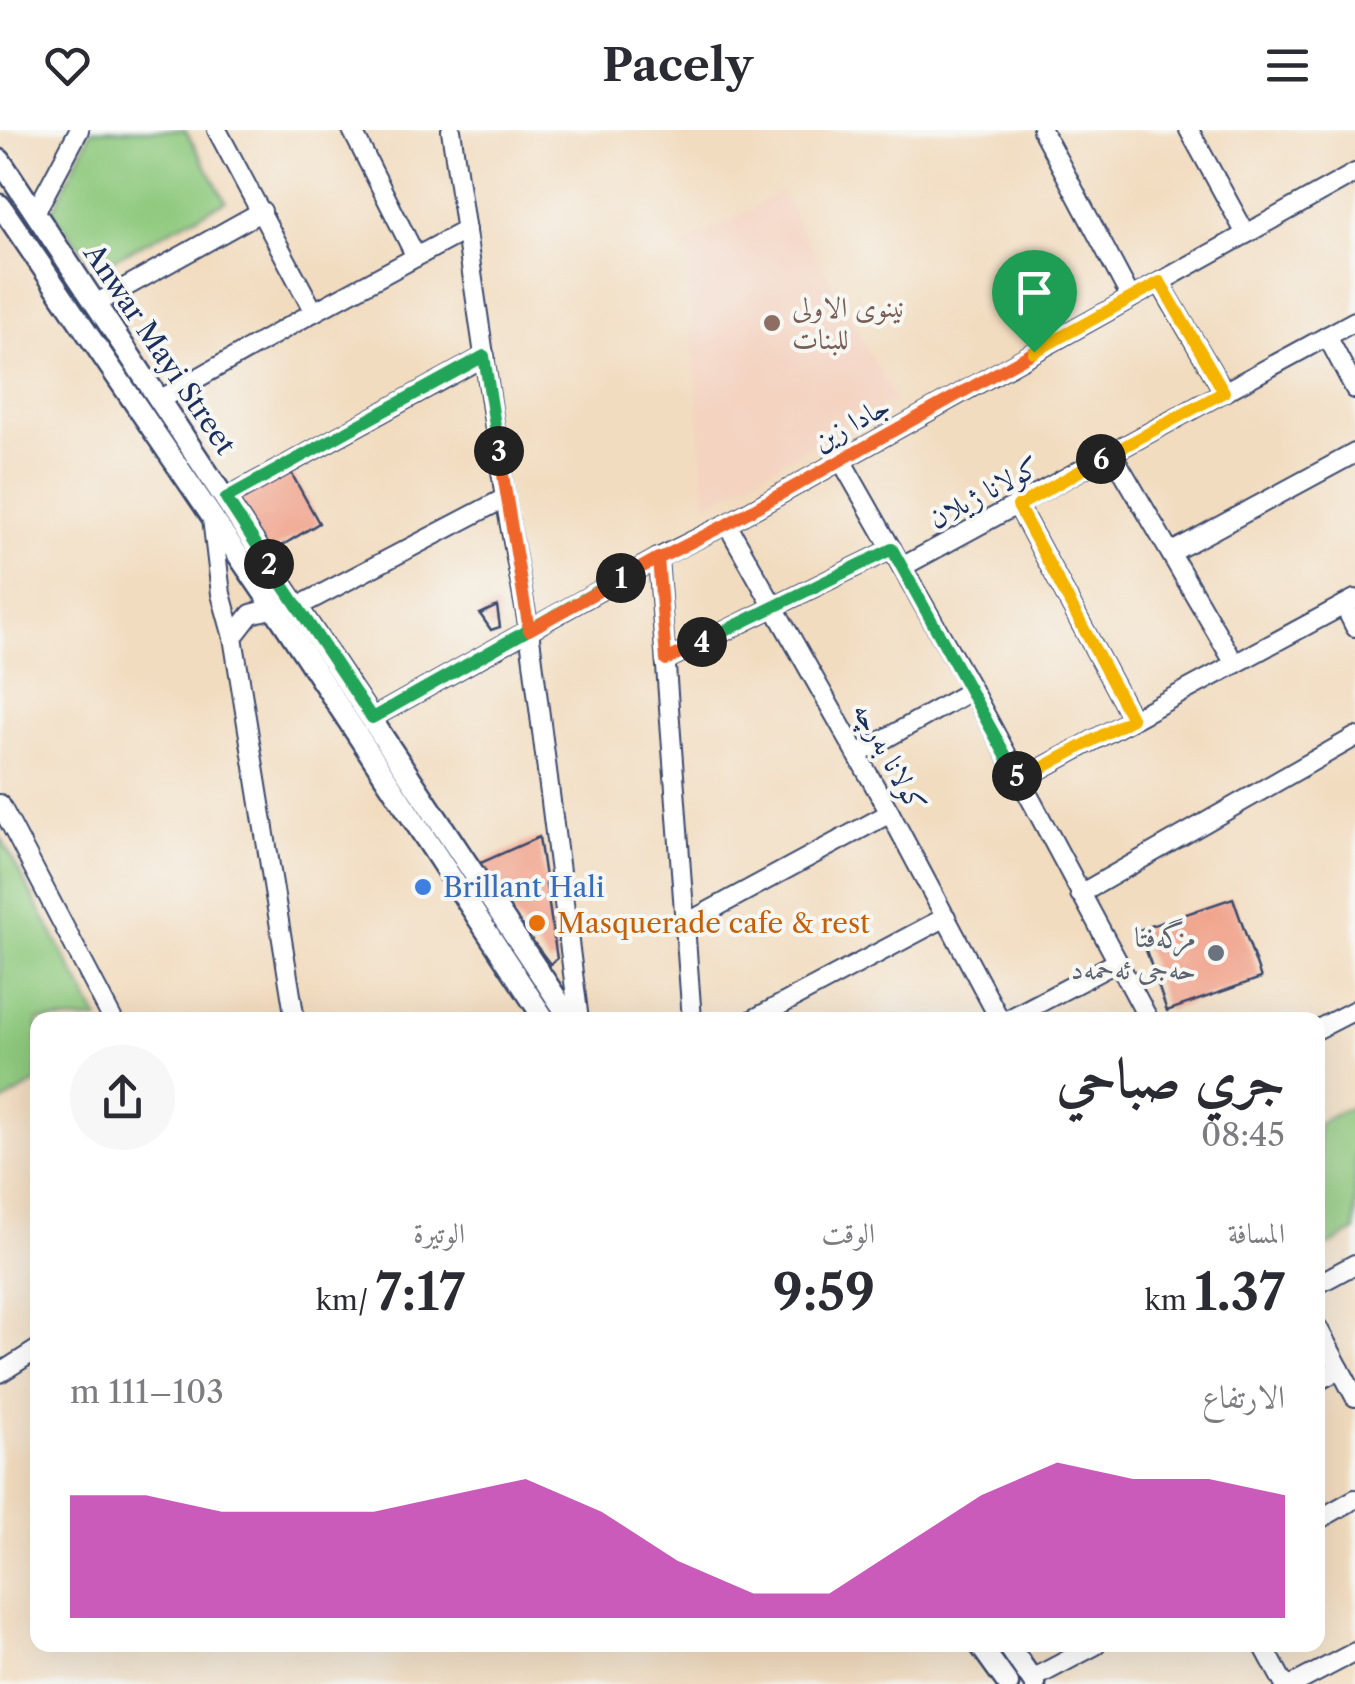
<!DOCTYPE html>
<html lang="ar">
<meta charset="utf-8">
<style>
:root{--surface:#fff;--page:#f7f7f7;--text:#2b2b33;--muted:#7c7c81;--accent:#b5179e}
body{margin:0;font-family:"Libre Caslon Text",Amiri,serif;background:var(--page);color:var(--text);direction:rtl;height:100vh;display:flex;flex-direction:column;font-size:38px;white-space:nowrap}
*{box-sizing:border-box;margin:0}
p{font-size:32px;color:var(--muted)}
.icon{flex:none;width:55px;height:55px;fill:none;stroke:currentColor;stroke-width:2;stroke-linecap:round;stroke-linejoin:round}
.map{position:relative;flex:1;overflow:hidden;direction:ltr}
.sheet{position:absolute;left:30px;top:882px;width:1295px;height:640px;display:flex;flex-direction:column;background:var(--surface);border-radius:20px;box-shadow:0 10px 40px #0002;direction:rtl}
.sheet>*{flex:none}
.pin{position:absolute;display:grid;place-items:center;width:85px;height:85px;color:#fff;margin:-102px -42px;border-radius:50% 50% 50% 0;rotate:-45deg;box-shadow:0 0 10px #0007}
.pin .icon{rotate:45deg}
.km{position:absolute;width:50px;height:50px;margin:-25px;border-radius:50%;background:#222;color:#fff;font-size:28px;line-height:50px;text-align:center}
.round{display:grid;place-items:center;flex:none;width:105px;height:105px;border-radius:52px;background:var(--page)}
.summary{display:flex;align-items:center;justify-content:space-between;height:170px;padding:0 40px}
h1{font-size:55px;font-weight:700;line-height:75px}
.metrics{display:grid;grid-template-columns:repeat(3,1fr);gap:15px;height:170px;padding:10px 40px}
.metrics div{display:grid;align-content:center}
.metrics b{font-size:50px;font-weight:700}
.metrics small{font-size:28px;font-weight:400}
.metrics p{font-size:28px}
.chart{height:280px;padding:20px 40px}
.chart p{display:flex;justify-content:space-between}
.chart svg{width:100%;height:180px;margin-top:10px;fill:var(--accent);opacity:.7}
header{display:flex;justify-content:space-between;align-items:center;height:130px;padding:0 40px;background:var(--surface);font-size:45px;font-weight:700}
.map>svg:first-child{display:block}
.built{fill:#f4d3c1}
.green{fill:#8ec97d;stroke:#547c6e;stroke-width:2.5}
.building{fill:#f09f86}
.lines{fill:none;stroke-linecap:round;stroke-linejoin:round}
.minor-casing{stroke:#3b496d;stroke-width:22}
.major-casing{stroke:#3b496d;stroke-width:25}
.minor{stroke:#fff;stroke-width:18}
.major{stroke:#fff;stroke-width:20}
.split-1-casing{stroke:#fff;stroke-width:20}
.split-2-casing{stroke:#fff;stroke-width:20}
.split-3-casing{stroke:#fff;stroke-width:20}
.split-4-casing{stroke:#fff;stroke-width:20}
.split-5-casing{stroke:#fff;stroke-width:20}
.split-6-casing{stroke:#fff;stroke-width:20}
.split-7-casing{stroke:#fff;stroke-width:20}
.split-1{stroke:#f0652b;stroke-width:12}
.split-2{stroke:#22a559;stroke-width:12}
.split-3{stroke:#22a559;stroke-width:12}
.split-4{stroke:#f0652b;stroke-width:12}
.split-5{stroke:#22a559;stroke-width:12}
.split-6{stroke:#f5b400;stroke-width:12}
.split-7{stroke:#f5b400;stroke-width:12}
.education-dot{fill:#8d6e63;stroke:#f6f6f2;stroke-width:4}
.shop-dot{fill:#3f7fe0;stroke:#f6f6f2;stroke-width:4}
.food-dot{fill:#e8710a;stroke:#f6f6f2;stroke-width:4}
.worship-dot{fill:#6b7280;stroke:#f6f6f2;stroke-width:4}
.labels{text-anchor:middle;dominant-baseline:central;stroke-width:8;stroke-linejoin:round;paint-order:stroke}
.education-label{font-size:28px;fill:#785e54;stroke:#f6f6f2;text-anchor:start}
.street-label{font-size:28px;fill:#1b2f5e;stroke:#f6f6f2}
.shop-label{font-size:28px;fill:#366cbe;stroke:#f6f6f2;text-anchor:start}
.food-label{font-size:28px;fill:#c56008;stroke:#f6f6f2;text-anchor:start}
.worship-label{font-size:28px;fill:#5b616d;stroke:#f6f6f2;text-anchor:end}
</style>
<header><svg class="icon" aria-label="menu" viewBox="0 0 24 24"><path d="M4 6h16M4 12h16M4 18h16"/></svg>Pacely<svg class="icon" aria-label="heart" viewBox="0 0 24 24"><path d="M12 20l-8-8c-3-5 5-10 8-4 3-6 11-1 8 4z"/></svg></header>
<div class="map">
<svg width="1355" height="1554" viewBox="0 0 1355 1554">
<rect width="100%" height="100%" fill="#f6f6f2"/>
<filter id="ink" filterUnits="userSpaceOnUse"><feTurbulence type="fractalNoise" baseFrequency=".01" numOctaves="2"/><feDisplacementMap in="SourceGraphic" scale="20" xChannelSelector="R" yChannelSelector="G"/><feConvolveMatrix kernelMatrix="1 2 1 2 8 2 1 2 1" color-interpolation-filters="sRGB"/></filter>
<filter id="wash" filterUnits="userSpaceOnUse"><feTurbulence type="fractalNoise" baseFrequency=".0048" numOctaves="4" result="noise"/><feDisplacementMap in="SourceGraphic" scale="40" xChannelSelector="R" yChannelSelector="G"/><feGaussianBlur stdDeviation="2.25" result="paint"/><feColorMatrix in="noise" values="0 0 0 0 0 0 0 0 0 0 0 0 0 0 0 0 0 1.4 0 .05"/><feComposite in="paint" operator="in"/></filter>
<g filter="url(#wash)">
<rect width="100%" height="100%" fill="#f2dcbf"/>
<path class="built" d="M781 61 895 269 706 375 685 116Z"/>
<g class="green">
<path d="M92 0H185L226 71 97 138 52 82Z"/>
<path d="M0 706 99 890H38L37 952 0 974Z"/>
<path d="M1355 975V1101L1318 1121V993Z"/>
</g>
<g id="blocks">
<g class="building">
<path d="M289 339 319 393 268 424 231 369Z"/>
<path d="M497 476 500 497 491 500 480 484Z"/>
<path d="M539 707 557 829 550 834 476 735Z"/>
<path d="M1233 768 1261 848 1167 881 1139 800Z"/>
</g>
</g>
</g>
<g filter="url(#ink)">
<use href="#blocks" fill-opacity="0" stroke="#3b496d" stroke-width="2.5"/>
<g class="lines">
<defs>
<g id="minor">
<path d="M217 0 314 182"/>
<path d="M352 0 416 127"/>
<path d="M451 0 505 368 529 500 579 890"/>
<path d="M1042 0 1131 168"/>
<path d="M1189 0 1246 104"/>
<path d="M36 81 79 0"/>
<path d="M1160 153 1224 262"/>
<path d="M97 173 262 81"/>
<path d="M1327 206 1355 259"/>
<path d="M161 269 314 182 466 100"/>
<path d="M1112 323 1235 534"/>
<path d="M841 330 972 560 1149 890"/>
<path d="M226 368 485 226"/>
<path d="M1018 376 1132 589"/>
<path d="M212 388 221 464 233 507 295 890"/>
<path d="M727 394 890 683 1000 890"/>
<path d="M1172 422 1355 323"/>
<path d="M658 428 692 890"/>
<path d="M902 437 1355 191"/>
<path d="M1344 475 1355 497"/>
<path d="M297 477 505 368"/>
<path d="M233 507 251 484 274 478"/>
<path d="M666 530 892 419"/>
<path d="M372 588 658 428 727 394 1355 43"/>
<path d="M858 624 972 560"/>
<path d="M1020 650 1355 469"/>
<path d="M0 674 113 890"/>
<path d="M1080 764 1355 607"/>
<path d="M685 794 890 683"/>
<path d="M752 890 946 787"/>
<path d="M1007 890 1117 832"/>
<path d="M1318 899 1355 880"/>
<path d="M1318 1154 1355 1134"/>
<path d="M1318 1198 1355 1267"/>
<path d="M0 1243 38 1219"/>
<path d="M1318 1251 1340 1239"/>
<path d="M1318 1390 1355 1369"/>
<path d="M1263 1515 1284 1554"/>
<path d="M1032 1549 1096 1515"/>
<path d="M1294 1554 1355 1522"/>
</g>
<g id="major">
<path d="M0 30 571 890"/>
<path d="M0 75 274 478 545 890"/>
<path d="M980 1515 1008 1554"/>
<path d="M1008 1515 1035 1554"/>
</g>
</defs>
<use href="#minor" class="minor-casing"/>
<use href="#major" class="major-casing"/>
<use href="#minor" class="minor"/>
<use href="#major" class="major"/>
</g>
</g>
<g class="lines" filter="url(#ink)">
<defs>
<path id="split-1" d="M621 448 727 394 1034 222"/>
<path id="split-2" d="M269 434 372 588 621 448"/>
<path id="split-3" d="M269 434 226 368 484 226 499 321"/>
<path id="split-4" d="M499 321 529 500 658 428 666 530 702 512"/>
<path id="split-5" d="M702 512 892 419 1017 646"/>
<path id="split-6" d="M1017 646 1020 650 1132 589 1018 376 1101 329"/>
<path id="split-7" d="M1034 222 1160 152 1224 262 1101 329"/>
</defs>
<use href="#split-1" class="split-1-casing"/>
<use href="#split-2" class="split-2-casing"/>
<use href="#split-3" class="split-3-casing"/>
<use href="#split-4" class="split-4-casing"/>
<use href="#split-5" class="split-5-casing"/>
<use href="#split-6" class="split-6-casing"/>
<use href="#split-7" class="split-7-casing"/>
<use href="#split-1" class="split-1"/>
<use href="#split-2" class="split-2"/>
<use href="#split-3" class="split-3"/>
<use href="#split-4" class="split-4"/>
<use href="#split-5" class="split-5"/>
<use href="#split-6" class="split-6"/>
<use href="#split-7" class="split-7"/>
</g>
<circle class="education-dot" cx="772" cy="193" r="10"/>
<circle class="shop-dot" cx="423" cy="757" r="10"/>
<circle class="food-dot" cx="537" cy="793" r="10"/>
<circle class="worship-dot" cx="1216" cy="823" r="10"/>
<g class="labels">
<g class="education-label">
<text x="792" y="177">نينوى الاولى<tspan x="792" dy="32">للبنات</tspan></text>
</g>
<g class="street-label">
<text transform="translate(160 219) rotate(56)">Anwar Mayi Street</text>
<text transform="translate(851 293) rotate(-29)">جادا زین</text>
<text transform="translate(984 362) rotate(-28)">کولانا ژیلان</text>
<text transform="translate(890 627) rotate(61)">کولانا بەرچە</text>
</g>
<g class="shop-label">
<text x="443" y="757">Brillant Hali</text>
</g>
<g class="food-label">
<text x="557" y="793">Masquerade cafe &amp; rest</text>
</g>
<g class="worship-label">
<text x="1196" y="807">مزگەفتا<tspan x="1196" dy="32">حەجی ئەحمەد</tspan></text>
</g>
</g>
</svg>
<div class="pin" style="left:1034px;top:222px;background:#1e9e55"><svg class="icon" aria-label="arrive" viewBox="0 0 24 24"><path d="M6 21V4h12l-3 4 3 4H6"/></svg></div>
<b class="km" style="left:621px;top:448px">1</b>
<b class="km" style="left:269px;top:434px">2</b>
<b class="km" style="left:499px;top:321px">3</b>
<b class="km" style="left:702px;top:512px">4</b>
<b class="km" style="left:1017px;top:646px">5</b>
<b class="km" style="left:1101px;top:329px">6</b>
<section class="sheet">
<div class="summary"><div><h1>جري صباحي</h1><p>08:45</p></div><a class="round"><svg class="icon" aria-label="share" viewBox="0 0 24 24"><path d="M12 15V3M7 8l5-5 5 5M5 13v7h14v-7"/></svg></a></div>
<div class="metrics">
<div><p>المسافة</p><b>1.37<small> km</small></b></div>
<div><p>الوقت</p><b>9:59</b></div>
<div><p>الوتيرة</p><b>7:17<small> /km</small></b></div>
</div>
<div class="chart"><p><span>الارتفاع</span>103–111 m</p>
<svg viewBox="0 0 160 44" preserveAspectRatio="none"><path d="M0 44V14L10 14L20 18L30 18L40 18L50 14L60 10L70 18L80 30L90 38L100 38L110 26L120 14L130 6L140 10L150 10L160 14V44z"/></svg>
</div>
</section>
</div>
